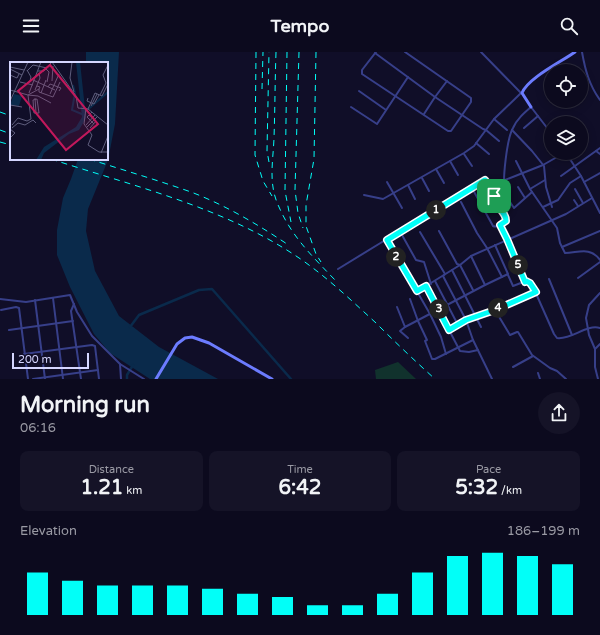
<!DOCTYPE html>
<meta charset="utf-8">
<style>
:root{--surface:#0c0a1e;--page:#151327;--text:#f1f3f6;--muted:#9a9aa4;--line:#2c2b3c;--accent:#01fff8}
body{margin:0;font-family:"Varela Round",sans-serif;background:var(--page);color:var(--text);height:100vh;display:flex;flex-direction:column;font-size:15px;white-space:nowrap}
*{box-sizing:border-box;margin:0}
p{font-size:13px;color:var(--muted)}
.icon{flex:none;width:22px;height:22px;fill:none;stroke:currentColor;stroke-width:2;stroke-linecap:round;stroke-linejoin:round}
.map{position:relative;height:327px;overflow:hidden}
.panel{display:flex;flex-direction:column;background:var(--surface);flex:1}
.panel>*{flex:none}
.tools{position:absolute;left:544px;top:12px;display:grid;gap:8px}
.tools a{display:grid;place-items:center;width:44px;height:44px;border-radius:50%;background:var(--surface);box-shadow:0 2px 10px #0003,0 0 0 1px var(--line);font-size:20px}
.scale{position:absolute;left:12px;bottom:10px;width:77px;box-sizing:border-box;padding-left:4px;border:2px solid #d5d6ff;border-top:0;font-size:11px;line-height:14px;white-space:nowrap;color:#d5d6ff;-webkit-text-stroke:3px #100e28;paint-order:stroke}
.pin{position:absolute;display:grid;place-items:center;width:34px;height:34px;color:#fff;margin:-17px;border-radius:8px;box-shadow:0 2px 6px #0006}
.km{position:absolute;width:20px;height:20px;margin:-10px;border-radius:50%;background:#222;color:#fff;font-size:11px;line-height:20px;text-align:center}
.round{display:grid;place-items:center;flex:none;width:42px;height:42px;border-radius:21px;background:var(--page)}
.headline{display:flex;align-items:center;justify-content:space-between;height:68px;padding:0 20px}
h1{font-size:22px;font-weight:700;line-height:30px}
.stats{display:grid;grid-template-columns:repeat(3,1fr);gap:6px;height:68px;padding:4px 20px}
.stats div{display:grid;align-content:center;border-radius:8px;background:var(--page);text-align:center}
.stats b{font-size:20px;font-weight:700}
.stats small{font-size:11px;font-weight:400}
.stats p{font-size:11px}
.chart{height:112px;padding:8px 20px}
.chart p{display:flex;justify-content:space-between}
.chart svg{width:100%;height:72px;margin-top:4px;stroke:var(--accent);stroke-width:6}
header{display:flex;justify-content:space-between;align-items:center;height:52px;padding:0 20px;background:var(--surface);font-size:18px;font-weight:700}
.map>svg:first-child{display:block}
.green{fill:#11322d}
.water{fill:#0a2a4b}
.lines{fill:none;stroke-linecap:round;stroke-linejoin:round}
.canal{stroke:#0a2a4b;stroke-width:2.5}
.street{stroke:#373f89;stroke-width:2}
.secondary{stroke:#6c7cff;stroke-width:3}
.rail{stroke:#01fff8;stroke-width:1;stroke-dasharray:6 5;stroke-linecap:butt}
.route-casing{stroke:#fff;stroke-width:8}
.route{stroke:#01fff8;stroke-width:5}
.inset-river{fill:none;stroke:#0a2a4b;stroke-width:2}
.inset-road{fill:none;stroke:#5f5e7e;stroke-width:1}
.view{fill:#c2185b;fill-opacity:0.15;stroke:#c2185b;stroke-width:2}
.inset-edge{fill:none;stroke:#d5d6ff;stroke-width:2}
</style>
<header><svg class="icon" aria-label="menu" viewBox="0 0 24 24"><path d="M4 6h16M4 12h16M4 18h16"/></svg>Tempo<svg class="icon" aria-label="search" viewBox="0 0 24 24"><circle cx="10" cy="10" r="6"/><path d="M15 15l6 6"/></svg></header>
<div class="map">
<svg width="600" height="327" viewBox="0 0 600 327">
<rect width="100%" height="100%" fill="#100e28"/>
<path class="green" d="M398 310 416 327H376L375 318Z"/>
<path class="water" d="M86 0H119L115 72 108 108 88 157 86 179 95 219 119 264 159 295 218 327H150L110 301 94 282 70 235 57 203V178L63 146 71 127 78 107H107V11H86Z"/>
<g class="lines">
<g class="canal">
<path d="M130 275 139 263 199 238 212 237 291 327"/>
<path d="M127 327V323L133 313"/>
</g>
<g class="street">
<path d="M376 0 362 18V22L448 79H451L471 50V46L405 0"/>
<path d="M481 0 521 41"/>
<path d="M582 0C585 17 589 33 600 48"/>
<path d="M375 1 435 45 483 77 486 78 499 89"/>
<path d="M359 39 386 58"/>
<path d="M351 55 377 72 408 25"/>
<path d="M424 62 435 45 447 29"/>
<path d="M494 67 507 78"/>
<path d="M524 76 538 64"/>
<path d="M512 78 532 99 544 114 546 135 552 155"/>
<path d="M476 91 489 102"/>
<path d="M596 99 600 102"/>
<path d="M566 101 581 124 600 161"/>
<path d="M464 102 472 114"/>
<path d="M450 109 458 123"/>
<path d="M516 109 530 137 557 176 560 191 565 201C578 201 590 194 600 208"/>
<path d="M436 117 444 131"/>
<path d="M561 124 600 96"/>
<path d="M422 126 429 139"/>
<path d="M505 128 543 113 564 101"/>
<path d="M387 130 402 156"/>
<path d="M584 130 600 121"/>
<path d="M408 133 415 147"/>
<path d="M518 135 525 146"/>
<path d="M472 136 493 174C497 176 504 172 507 168 504 159 493 153 494 144"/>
<path d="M530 137 545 128"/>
<path d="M575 137 583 151"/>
<path d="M532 140 514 156C511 152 507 145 505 140 502 129 507 86 513 76 517 67 524 61 531 55L551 81"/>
<path d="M364 143 383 147 464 101 474 94 494 67 521 41"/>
<path d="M574 148 578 154"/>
<path d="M461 150 477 181 487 196 502 225"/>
<path d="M543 155 558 148 570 131 581 124"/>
<path d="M500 173 507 187 525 230"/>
<path d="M439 179 457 212 460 213 473 238"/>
<path d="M420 180 445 222 443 224 466 268 473 288 492 327"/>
<path d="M402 183 416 208 424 210 431 232"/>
<path d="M562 195 600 179"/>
<path d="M338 217 387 187"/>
<path d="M452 218 481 275"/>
<path d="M508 223 513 234 526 229 530 231 534 237 554 282 557 286C572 288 586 272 600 276"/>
<path d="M578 226 600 210"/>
<path d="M549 227 572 283"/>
<path d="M435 229 458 273 449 277"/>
<path d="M485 233 508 222 495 193"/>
<path d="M426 234 460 299 469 300 478 298"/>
<path d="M418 239 460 213 471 204 566 162 592 146"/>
<path d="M53 246 63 327"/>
<path d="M0 247 26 250 70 243 77 260 92 284 120 312 144 327"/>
<path d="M410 247 418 269 427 288 425 289 432 307H435L473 288"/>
<path d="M35 248 45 327"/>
<path d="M74 252 71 259 81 327"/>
<path d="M397 255 405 275 485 233 471 204"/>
<path d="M1 258 16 255 19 256 28 327"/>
<path d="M495 258 510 283 517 280H518L532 303 550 316 557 319 566 327"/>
<path d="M458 273 466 268 495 258 536 240"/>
<path d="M405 275 400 279 408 286"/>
<path d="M9 278 73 269"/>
<path d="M595 297 600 292"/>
<path d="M24 302 92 293 95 294 99 327"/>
<path d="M446 302 441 285 430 262 387 187 485 128 496 146 505 141"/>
<path d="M120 312 121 327"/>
<path d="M513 315 533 304"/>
<path d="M538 321 540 327"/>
<path d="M33 327 98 318"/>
<path d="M598 327 595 315V297L589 283 586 266 589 253 600 241"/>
</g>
<g class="secondary">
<path d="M531 55 522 41C528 26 561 10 575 0"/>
<path d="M156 327 177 292 185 286 192 285 209 291 272 327"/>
</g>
<g class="rail">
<path d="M256 0 255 103 263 129 272 144"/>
<path d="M276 0C275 29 275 57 274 86 273 111 268 132 279 155 292 185 313 205 335 228"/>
<path d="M287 0 285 139 291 170"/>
<path d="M299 0 295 138 298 161 303 176"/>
<path d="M316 0 314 107 306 153V174L316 202 321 210"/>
<path d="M262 37 263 0"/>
<path d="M0 60 11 64"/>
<path d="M0 78 11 82"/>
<path d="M0 90 11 93"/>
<path d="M51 107C136 135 227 156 302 208 329 227 352 249 376 271 395 290 415 309 435 327"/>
<path d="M89 107C123 118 157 128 191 140 225 153 257 172 287 192"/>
<path d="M269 110 267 99 269 0"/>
</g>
</g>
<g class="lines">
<defs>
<path id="route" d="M485 128C488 132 494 139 494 145 495 150 492 146 495 151 499 157 506 161 506 169L500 173 507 187 525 230 526 229 530 231 536 240 495 258 466 268 449 278 426 234 417 239 387 188Z"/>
</defs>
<use href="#route" class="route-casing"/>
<use href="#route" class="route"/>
</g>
<g transform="translate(10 10)">
<rect width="98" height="98" fill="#100e28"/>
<path d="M66 0H70L76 56 69 68 59 72 34 91 31 98H26L34 85 66 65 72 55ZM4 32 12 34 9 44 0 43Z" fill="#0a2a4b"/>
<path class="inset-river" d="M63 23 65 31 62 48 74 53M75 50 98 30"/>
<path class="inset-road" d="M42 0 66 34 68 46 78 47 98 63M62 0 60 16 64 30M0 5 14 8M35 6 39 10 37 20M0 7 12 13M17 8 21 15 20 19M17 9 23 3 37 6M28 9H34L41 1M0 13 7 16 9 12M23 18 45 28M42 19 43 4M10 20 23 23M38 25 40 22 51 26 49 29M29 27V30L43 35 50 20M0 28 18 33 29 27 30 25 27 24M25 28 30 16 29 11M19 31 31 0M31 31 36 18M40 32 49 12M18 33 28 34 41 41M90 33 96 21 93 13 98 3M92 34 98 22M25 36 26 51M78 36 77 39 84 42 89 33M27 37 29 51H24L23 38ZM0 39 18 0M0 43 12 45M81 44 87 32M76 46 74 62 82 73 78 83 89 90H98M78 47 85 31 92 34M82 50 77 55 84 62M79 53 86 59 80 66M2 63 8 56 17 59 21 57 18 33M76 63 85 53M77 65 87 55M2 66 8 61 15 63 23 58 26 61M0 67 5 71 0 76M91 91 98 74"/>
<path class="view" d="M40 3 88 62 56 88 8 29Z"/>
<rect width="98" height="98" class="inset-edge"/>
</g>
</svg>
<div class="tools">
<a><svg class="icon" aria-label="locate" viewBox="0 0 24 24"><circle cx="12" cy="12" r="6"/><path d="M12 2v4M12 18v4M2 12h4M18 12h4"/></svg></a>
<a><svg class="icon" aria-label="layers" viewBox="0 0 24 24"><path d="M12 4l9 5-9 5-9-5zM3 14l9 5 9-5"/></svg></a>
</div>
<div class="scale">200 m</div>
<div class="pin" style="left:494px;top:144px;background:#1e9e55"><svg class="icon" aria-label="arrive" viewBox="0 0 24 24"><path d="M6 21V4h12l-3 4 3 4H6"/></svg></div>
<b class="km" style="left:436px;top:158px">1</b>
<b class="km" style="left:396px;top:205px">2</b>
<b class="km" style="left:439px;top:257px">3</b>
<b class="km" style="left:498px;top:256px">4</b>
<b class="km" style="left:518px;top:213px">5</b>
</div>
<section class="panel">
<div class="headline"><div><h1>Morning run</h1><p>06:16</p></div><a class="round"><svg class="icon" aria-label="share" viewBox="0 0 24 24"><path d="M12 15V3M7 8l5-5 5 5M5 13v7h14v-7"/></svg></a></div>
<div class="stats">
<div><p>Distance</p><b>1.21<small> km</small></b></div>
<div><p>Time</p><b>6:42</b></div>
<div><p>Pace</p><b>5:32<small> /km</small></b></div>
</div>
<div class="chart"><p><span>Elevation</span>186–199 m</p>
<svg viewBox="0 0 160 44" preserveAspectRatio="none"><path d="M5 44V18M15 44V23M25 44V26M35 44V26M45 44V26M55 44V28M65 44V31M75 44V33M85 44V38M95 44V38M105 44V31M115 44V18M125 44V8M135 44V6M145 44V8M155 44V13"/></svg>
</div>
</section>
